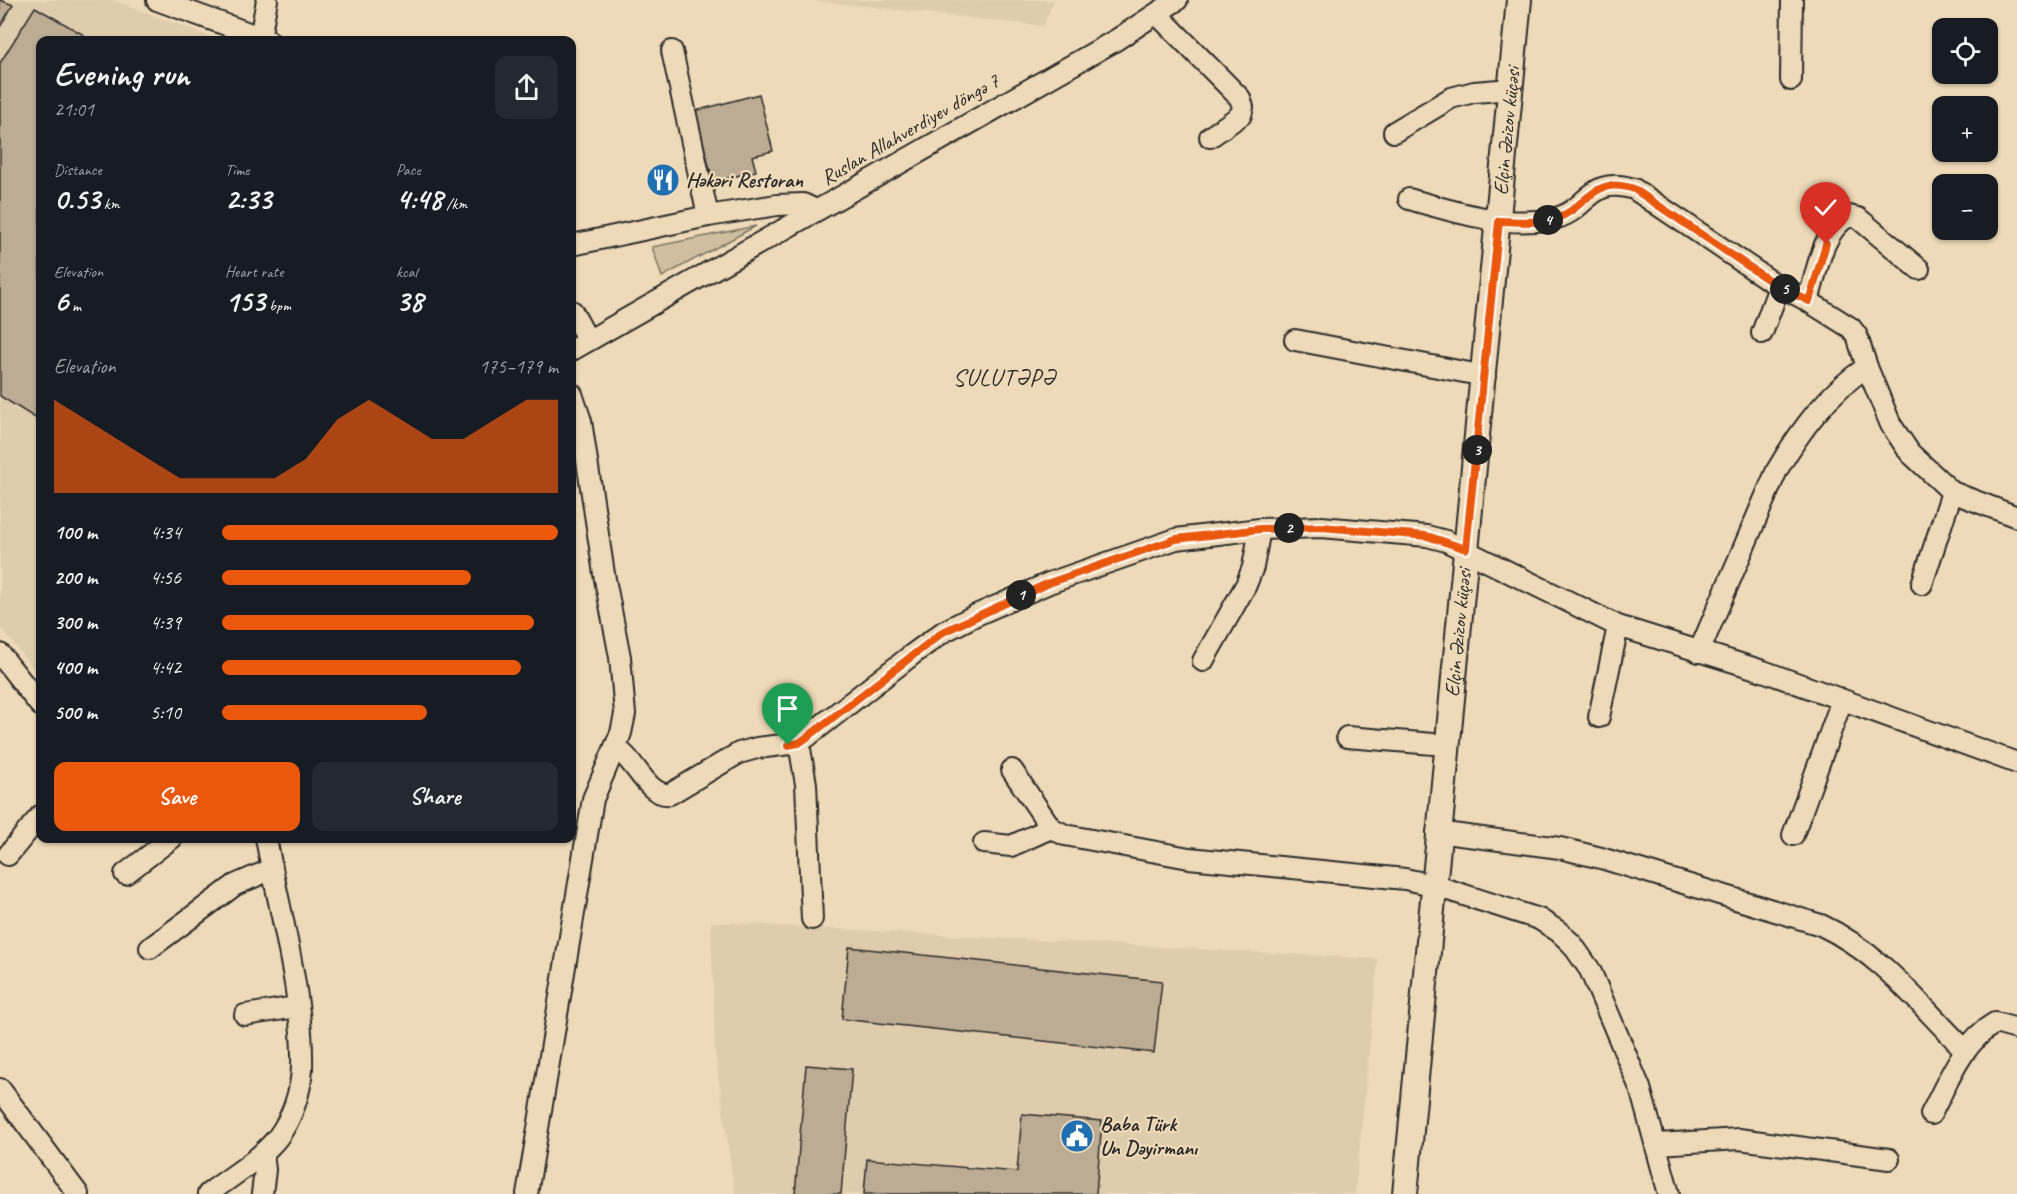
<!DOCTYPE html>
<meta charset="utf-8">
<style>
:root{--surface:#171b24;--page:#242831;--text:#f1f3f6;--muted:#9ea1a6;--accent:#ea580c}
body{margin:0;font-family:Caveat,sans-serif;background:var(--page);color:var(--text);height:100vh;display:flex;flex-direction:column;font-size:22px;white-space:nowrap}
*{box-sizing:border-box;margin:0}
p{font-size:20px;color:var(--muted)}
.icon{flex:none;width:33px;height:33px;fill:none;stroke:currentColor;stroke-width:2;stroke-linecap:round;stroke-linejoin:round}
.map{position:relative;flex:1;overflow:hidden}
.sheet{position:absolute;left:36px;top:36px;width:540px;height:807px;display:flex;flex-direction:column;background:var(--surface);border-radius:12px;box-shadow:0 2px 4px #0004}
.sheet>*{flex:none}
.fabs{position:absolute;left:1932px;top:18px;display:grid;gap:12px}
.fabs a{display:grid;place-items:center;width:66px;height:66px;border-radius:12px;background:var(--surface);box-shadow:0 2px 4px #0004;font-size:30px}
.pin{position:absolute;display:grid;place-items:center;width:51px;height:51px;color:#fff;margin:-62px -26px;border-radius:50% 50% 50% 0;rotate:-45deg;box-shadow:0 0 6px #0007}
.pin .icon{rotate:45deg}
.km{position:absolute;width:30px;height:30px;margin:-15px;border-radius:50%;background:#222;color:#fff;font-size:16px;line-height:30px;text-align:center}
.round{display:grid;place-items:center;flex:none;width:63px;height:63px;border-radius:12px;background:var(--page)}
.headline{display:flex;align-items:center;justify-content:space-between;height:102px;padding:0 18px}
h1{font-size:33px;font-weight:600;line-height:45px}
.figures{display:grid;grid-template-columns:repeat(3,1fr);gap:9px;height:102px;padding:6px 18px}
.figures div{display:grid;align-content:center}
.figures b{font-size:30px;font-weight:600}
.figures small{font-size:16px;font-weight:400}
.figures p{font-size:16px}
.chart{height:168px;padding:12px 18px}
.chart p{display:flex;justify-content:space-between}
.chart svg{width:100%;height:108px;margin-top:6px;fill:var(--accent);opacity:.7}
.primary-button{display:flex;gap:12px;margin-top:auto;padding:12px 18px}
.primary-button a{flex:1;height:69px;border-radius:12px;background:var(--accent);color:#fff;font-size:24px;font-weight:600;line-height:69px;text-align:center}
.primary-button a+a{background:var(--page);color:var(--text)}
ul{padding:0 18px;list-style:none;font-size:20px}
li{display:grid;grid-template-columns:96px 72px 1fr;align-items:center;height:45px}
li i{height:15px;border-radius:8px;background:var(--accent)}
.map>svg:first-child{display:block}
.built{fill:#dfccad}
.green{fill:#cfbea0;stroke:#7d7466;stroke-width:1.5}
.building{fill:#bbac93;stroke:#2b2b2b;stroke-width:1.5}
.lines{fill:none;stroke-linecap:round;stroke-linejoin:round}
.minor-casing{stroke:#2b2b2b;stroke-width:24}
.tertiary-casing{stroke:#2b2b2b;stroke-width:28}
.minor{stroke:#eedab8;stroke-width:20}
.tertiary{stroke:#eedab8;stroke-width:24}
.route-casing{stroke:#fff;stroke-width:12}
.route{stroke:#ea580c;stroke-width:8}
.labels{text-anchor:middle;dominant-baseline:central;stroke-width:4.5;stroke-linejoin:round;paint-order:stroke}
.street-label{font-size:21px;fill:#2b2b2b;stroke:#eedab8}
.poi-label{font-size:21px;font-weight:bold;fill:#2b2b2b;stroke:#eedab8;text-anchor:start}
.quarter-label{font-size:24px;letter-spacing:1.5px;fill:#2b2b2b;stroke:#eedab8}
</style>
<div class="map">
<svg width="2017" height="1194" viewBox="0 0 2017 1194">
<rect width="100%" height="100%" fill="#eedab8"/>
<filter id="ink" filterUnits="userSpaceOnUse"><feTurbulence type="fractalNoise" baseFrequency=".0167" numOctaves="2"/><feDisplacementMap in="SourceGraphic" scale="12" xChannelSelector="R" yChannelSelector="G"/><feConvolveMatrix kernelMatrix="1 2 1 2 8 2 1 2 1" color-interpolation-filters="sRGB"/></filter>
<g filter="url(#ink)">
<g class="built">
<path d="M0 0H113L219 40H40V677L0 627Z"/>
<path d="M807 0H1054L1043 26Z"/>
<path d="M711 922 1378 959 1355 1194H735L715 1053Z"/>
</g>
<path class="green" d="M756 226 662 277 652 247Z"/>
<g class="building">
<path d="M0 0 13 5 0 27Z"/>
<path d="M35 7 84 35 81 40H40V421L0 396V63Z"/>
<path d="M759 94 773 151 752 156 756 171 713 182 695 111Z"/>
<path d="M849 947 1162 981 1154 1053 842 1019Z"/>
<path d="M806 1065 852 1069 841 1194H795Z"/>
<path d="M1022 1114 1102 1121 1096 1194H864L867 1159 1017 1172Z"/>
</g>
<g class="lines">
<defs>
<g id="minor">
<path d="M157 0 268 40"/>
<path d="M1157 14 1240 98 1243 107 1241 115 1210 137"/>
<path d="M260 38 267 0"/>
<path d="M672 51 708 216"/>
<path d="M1791 80 1792 0"/>
<path d="M1394 132 1451 98 1474 92 1511 89"/>
<path d="M1409 199C1455 212 1504 228 1552 219 1588 213 1588 174 1634 189L1769 280 1808 301 1851 328 1857 336 1867 367 1891 425 1910 453 1952 492 2017 517"/>
<path d="M572 245 708 216 777 205 803 204 816 210"/>
<path d="M1808 301C1817 273 1821 231 1849 216L1858 218 1919 269"/>
<path d="M572 311 587 339"/>
<path d="M1762 333 1779 287"/>
<path d="M1295 340 1485 376"/>
<path d="M572 350 1116 40 1177 0"/>
<path d="M1922 584 1952 492"/>
<path d="M1699 652 1777 470C1800 431 1828 392 1867 367"/>
<path d="M0 654 40 705"/>
<path d="M1203 661 1246 585 1253 567 1260 529"/>
<path d="M1599 717 1618 626"/>
<path d="M1347 737 1446 745"/>
<path d="M799 743 806 784 812 919"/>
<path d="M615 747C636 760 647 797 670 794L739 753 757 748 799 743 913 654 943 632 974 616 1049 583 1176 539 1260 529 1321 527 1427 536 1446 541 1618 626 1763 671 2017 763"/>
<path d="M1012 770 1051 828 1065 835 1189 858 1405 879 1433 885 1539 919 1558 931 1572 944 1590 970 1640 1088 1669 1194"/>
<path d="M1437 832 1560 848 1601 858 1821 925C1879 952 1920 1005 1965 1050"/>
<path d="M1793 835 1842 700"/>
<path d="M984 843 1011 846 1051 828"/>
<path d="M8 855 40 816"/>
<path d="M125 874 172 838"/>
<path d="M150 948 235 885 272 869"/>
<path d="M245 1015 297 1007"/>
<path d="M0 1089 78 1194"/>
<path d="M1931 1114C1948 1082 1962 1042 1995 1023L2017 1029"/>
<path d="M1658 1144 1739 1139 1889 1159"/>
<path d="M208 1194C231 1176 260 1160 278 1137 292 1118 301 1092 302 1068 304 998 279 909 266 838"/>
<path d="M262 1194 265 1170 263 1153"/>
<path d="M527 1194 593 799 621 733 625 714 620 657 604 574 581 421 572 394"/>
</g>
<g id="tertiary">
<path id="s1" d="M1405 1194C1441 796 1481 398 1519 0"/>
</g>
</defs>
<use href="#minor" class="minor-casing"/>
<use href="#tertiary" class="tertiary-casing"/>
<use href="#minor" class="minor"/>
<use href="#tertiary" class="tertiary"/>
</g>
</g>
<g class="lines" filter="url(#ink)">
<defs>
<path id="route" d="M788 745 799 743 809 736 943 632 1049 583 1176 539 1260 529 1321 527 1427 536 1466 549 1499 221C1516 221 1539 224 1555 219 1589 207 1591 175 1634 189L1779 287 1809 301 1826 244"/>
</defs>
<use href="#route" class="route-casing"/>
<use href="#route" class="route"/>
</g>
<defs>
<symbol id="restaurant-disc" viewBox="-11 -11 22 22"><circle r="9.5" fill="#1f6fb2" stroke="#eedab8"/><path d="M-5-6h1v4h1v-4h1v4h1v-4h1v5L-1.5 .5V6h-2V.5L-5-1ZM5-6V6H3V1.5H1.5Q1.5-4 5-6Z" fill="#fff"/></symbol>
<symbol id="civic-disc" viewBox="-11 -11 22 22"><circle r="9.5" fill="#1f6fb2" stroke="#eedab8"/><path d="M-.6-6.5H3V-4.5H.6V-3L4-1V1h2V6H-6V1h2V-1L-.6-3ZM-1.2 2.5V6h2.4V2.5Z" fill="#fff"/></symbol>
</defs>
<g fill-rule="evenodd">
<use href="#restaurant-disc" x="644" y="161" width="38" height="38"/>
<use href="#civic-disc" x="1058" y="1117" width="38" height="38"/>
</g>
<g class="labels">
<g class="street-label">
<text transform="translate(910 129) rotate(-30)">Ruslan Allahverdiyev döngə 7</text>
<text stroke="none"><textPath href="#s1" startOffset="1068">Elçin Əzizov küçəsi</textPath></text>
<text stroke="none"><textPath href="#s1" startOffset="564">Elçin Əzizov küçəsi</textPath></text>
</g>
<g class="poi-label">
<text x="686" y="180">Həkəri Restoran</text>
<text x="1100" y="1124">Baba Türk<tspan x="1100" dy="24">Un Dəyirmanı</tspan></text>
</g>
<g class="quarter-label">
<text x="1004" y="377">SULUTƏPƏ</text>
</g>
</g>
</svg>
<div class="fabs">
<a><svg class="icon" aria-label="locate" viewBox="0 0 24 24"><circle cx="12" cy="12" r="6"/><path d="M12 2v4M12 18v4M2 12h4M18 12h4"/></svg></a>
<a>+</a>
<a>−</a>
</div>
<div class="pin" style="left:788px;top:745px;background:#1e9e55"><svg class="icon" aria-label="arrive" viewBox="0 0 24 24"><path d="M6 21V4h12l-3 4 3 4H6"/></svg></div>
<div class="pin" style="left:1826px;top:244px;background:#d93025"><svg class="icon" aria-label="check" viewBox="0 0 24 24"><path d="M5 12l5 5 9-10"/></svg></div>
<b class="km" style="left:1021px;top:595px">1</b>
<b class="km" style="left:1289px;top:528px">2</b>
<b class="km" style="left:1477px;top:450px">3</b>
<b class="km" style="left:1548px;top:220px">4</b>
<b class="km" style="left:1785px;top:289px">5</b>
<section class="sheet">
<div class="headline"><div><h1>Evening run</h1><p>21:01</p></div><a class="round"><svg class="icon" aria-label="share" viewBox="0 0 24 24"><path d="M12 15V3M7 8l5-5 5 5M5 13v7h14v-7"/></svg></a></div>
<div class="figures">
<div><p>Distance</p><b>0.53<small> km</small></b></div>
<div><p>Time</p><b>2:33</b></div>
<div><p>Pace</p><b>4:48<small> /km</small></b></div>
</div>
<div class="figures">
<div><p>Elevation</p><b>6<small> m</small></b></div>
<div><p>Heart rate</p><b>153<small> bpm</small></b></div>
<div><p>kcal</p><b>38</b></div>
</div>
<div class="chart"><p><span>Elevation</span>175–179 m</p>
<svg viewBox="0 0 160 44" preserveAspectRatio="none"><path d="M0 44V6L10 14L20 22L30 30L40 38L50 38L60 38L70 38L80 30L90 14L100 6L110 14L120 22L130 22L140 14L150 6L160 6V44z"/></svg>
</div>
<ul>
<li><b>100 m</b>4:34<i style="width:100%"></i></li>
<li><b>200 m</b>4:56<i style="width:74%"></i></li>
<li><b>300 m</b>4:39<i style="width:93%"></i></li>
<li><b>400 m</b>4:42<i style="width:89%"></i></li>
<li><b>500 m</b>5:10<i style="width:61%"></i></li>
</ul>
<div class="primary-button"><a>Save</a><a>Share</a></div>
</section>
</div>
